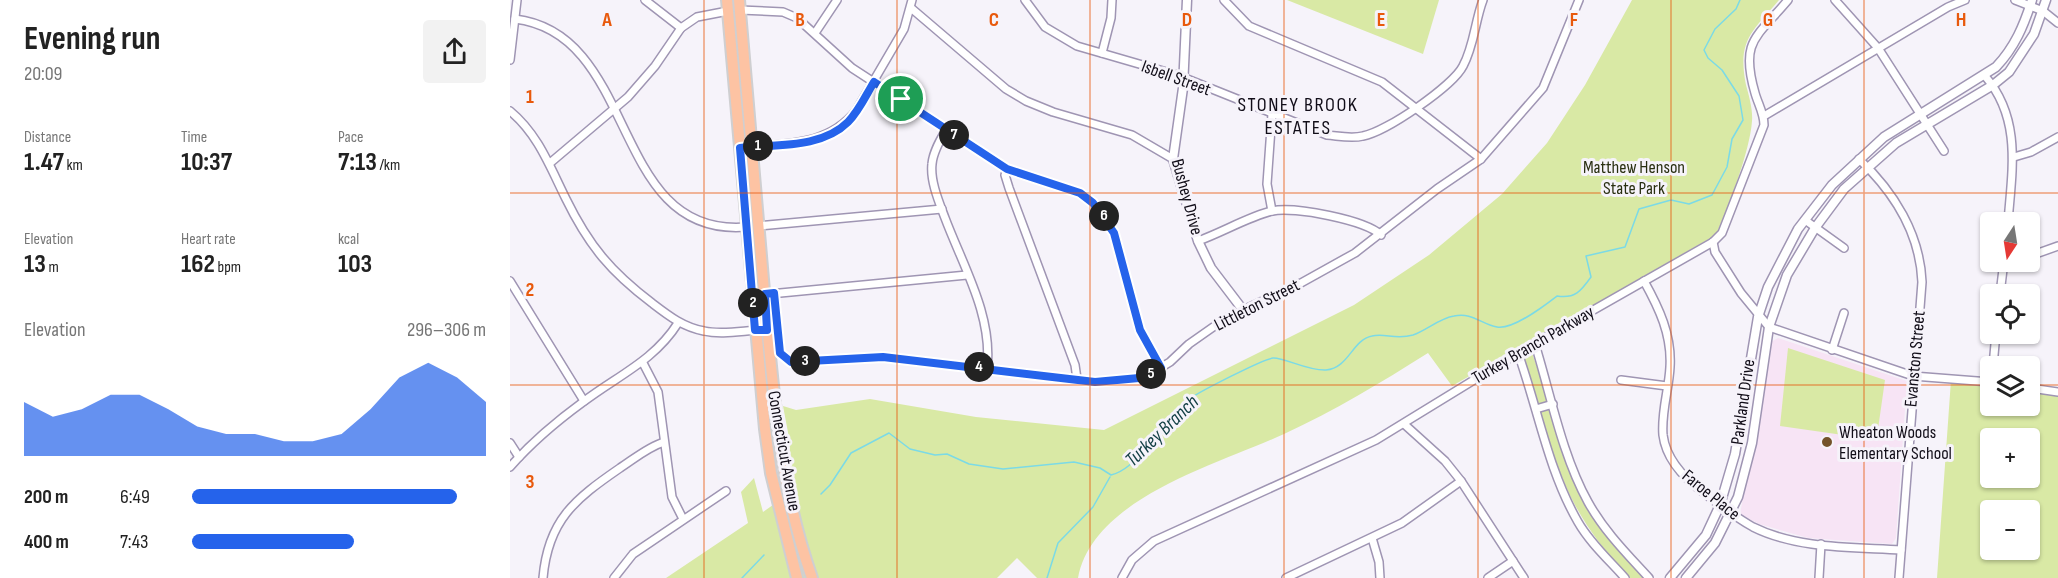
<!DOCTYPE html>
<meta charset="utf-8">
<style>
:root{--surface:#fff;--page:#f2f2f2;--text:#222;--muted:#767676;--accent:#2563eb}
body{margin:0;font-family:"Sofia Sans Condensed",sans-serif;background:var(--page);color:var(--text);height:100vh;display:flex;flex-direction:column;font-size:22px;white-space:nowrap}
*{box-sizing:border-box;margin:0}
p{font-size:20px;color:var(--muted)}
.icon{flex:none;width:33px;height:33px;fill:none;stroke:currentColor;stroke-width:2;stroke-linecap:round;stroke-linejoin:round}
.map{position:relative;flex:1;overflow:hidden}
.side{display:flex;flex-direction:column;background:var(--surface);width:510px}
.side>*{flex:none}
.needle{width:39px;rotate:192deg}
.buttons{position:absolute;left:1470px;top:212px;display:grid;gap:12px}
.buttons a{display:grid;place-items:center;width:60px;height:60px;border-radius:6px;background:var(--surface);box-shadow:0 2px 4px #0004;font-size:30px}
.pin{position:absolute;display:grid;place-items:center;width:51px;height:51px;color:#fff;margin:-26px;border:3px solid #fff;border-radius:50%;box-shadow:0 2px 6px #0007}
.km{position:absolute;width:30px;height:30px;margin:-15px;border-radius:50%;background:#222;color:#fff;font-size:16px;line-height:30px;text-align:center}
.round{display:grid;place-items:center;flex:none;width:63px;height:63px;border-radius:6px;background:var(--page)}
.summary{display:flex;align-items:center;justify-content:space-between;height:102px;padding:0 24px}
h1{font-size:33px;font-weight:700;line-height:45px}
.stats{display:grid;grid-template-columns:repeat(3,1fr);gap:9px;height:102px;padding:6px 24px}
.stats div{display:grid;align-content:center}
.stats b{font-size:26px;font-weight:700}
.stats small{font-size:16px;font-weight:400}
.stats p{font-size:16px}
.chart{height:168px;padding:12px 24px}
.chart p{display:flex;justify-content:space-between}
.chart svg{width:100%;height:108px;margin-top:6px;fill:var(--accent);opacity:.7}
ul{padding:0 24px;list-style:none;font-size:20px}
li{display:grid;grid-template-columns:96px 72px 1fr;align-items:center;height:45px}
li i{height:15px;border-radius:8px;background:var(--accent)}
main{display:flex;flex:1;min-height:0}
.map>svg:first-child{display:block}
.education{fill:#f7e4f5}
.green{fill:#d9e9a5;fill-rule:evenodd}
.lines{fill:none;stroke-linecap:round;stroke-linejoin:round}
.stream{stroke:#7bdae6;stroke-width:1.5}
.minor-casing{stroke:#9f95b3;stroke-width:10}
.tertiary-casing{stroke:#9f95b3;stroke-width:11}
.primary-casing{stroke:#cfcfd1;stroke-width:14}
.minor{stroke:#fff;stroke-width:7}
.tertiary{stroke:#fff;stroke-width:8}
.primary{stroke:#fdc3a3;stroke-width:10}
.route-casing{stroke:#fff;stroke-width:12}
.route{stroke:#2563eb;stroke-width:8}
.grid{fill:none;stroke:#e8590c;stroke-width:1.5;stroke-opacity:0.55}
.poi-dot{fill:#74532a;stroke:#f6f3fa;stroke-width:2}
.labels{text-anchor:middle;dominant-baseline:central;stroke-width:6;stroke-linejoin:round;paint-order:stroke}
.street-label{font-size:18px;fill:#110d18;stroke:#f6f3fa}
.park-label{font-size:18px;fill:#292f11;stroke:#f6f3fa}
.poi-label{font-size:18px;fill:#110d18;stroke:#f6f3fa;text-anchor:start}
.neighbourhood-label{font-size:20px;letter-spacing:1.5px;fill:#110d18;stroke:#f6f3fa}
.water-label{font-size:20px;font-style:italic;fill:#113e43;stroke:#f6f3fa}
.grid-label{font-size:20px;text-anchor:middle;font-weight:bold;fill:#e8590c;stroke:#f6f3fa;stroke-width:6;stroke-linejoin:round;paint-order:stroke}
</style>
<main>
<section class="side">
<div class="summary"><div><h1>Evening run</h1><p>20:09</p></div><a class="round"><svg class="icon" aria-label="share" viewBox="0 0 24 24"><path d="M12 15V3M7 8l5-5 5 5M5 13v7h14v-7"/></svg></a></div>
<div class="stats">
<div><p>Distance</p><b>1.47<small> km</small></b></div>
<div><p>Time</p><b>10:37</b></div>
<div><p>Pace</p><b>7:13<small> /km</small></b></div>
</div>
<div class="stats">
<div><p>Elevation</p><b>13<small> m</small></b></div>
<div><p>Heart rate</p><b>162<small> bpm</small></b></div>
<div><p>kcal</p><b>103</b></div>
</div>
<div class="chart"><p><span>Elevation</span>296–306 m</p>
<svg viewBox="0 0 160 44" preserveAspectRatio="none"><path d="M0 44V22L10 28L20 25L30 19L40 19L50 25L60 32L70 35L80 35L90 38L100 38L110 35L120 25L130 12L140 6L150 12L160 22V44z"/></svg>
</div>
<ul>
<li><b>200 m</b>6:49<i style="width:90%"></i></li>
<li><b>400 m</b>7:43<i style="width:55%"></i></li>
</ul>
</section>
<div class="map">
<svg width="1548" height="578" viewBox="0 0 1548 578">
<rect width="100%" height="100%" fill="#f6f3fa"/>
<path class="education" d="M1268 338 1397 381 1386 538 1382 544 1298 538 1249 524 1230 514 1261 342Z"/>
<g class="green">
<path d="M777 0H929L913 54Z"/>
<path d="M1122 0H1269C1242 32 1227 40 1236 85 1239 96 1243 110 1242 121 1240 151 1218 208 1206 235L942 386 918 353C872 382 824 411 774 434 710 464 583 497 568 578H527L507 558 487 578H156L238 523 231 492 244 478 253 512 270 500 280 443 273 406 286 410 360 399 466 417 594 430 844 305 919 255 992 194 1037 143 1075 85Z"/>
<path d="M1278 348 1375 380 1367 436 1361 439 1270 426Z"/>
<path d="M1021 350 1039 402 1027 405 1014 356Z"/>
<path d="M1441 380 1480 382V405H1520V388L1548 392V578H1427ZM1480 438H1520V477H1480ZM1480 510H1520V549H1480Z"/>
<path d="M1041 408 1067 485 1136 578H1119C1066 520 1052 486 1030 411Z"/>
</g>
<g class="lines">
<g class="stream">
<path d="M311 494 320 485 341 453 379 433 400 449 425 455 437 454 459 464 493 469 564 462 590 468 601 475C621 470 631 451 646 438 651 433 658 430 664 424 671 417 673 405 681 398 689 392 753 359 763 358 773 357 798 371 816 370 839 368 842 340 862 336 875 333 886 340 903 335 917 330 930 318 944 316 962 312 971 324 987 327 1003 330 1034 306 1047 296 1065 299 1071 291 1081 277L1076 256 1115 247 1129 209 1161 200 1179 204 1202 195 1217 167 1222 139 1233 120 1229 96 1212 70 1198 58 1194 50 1205 29 1226 9 1230 0"/>
<path d="M232 578 254 555"/>
<path d="M537 578 548 543 583 507 600 477"/>
</g>
<defs>
<g id="minor">
<path d="M135 0 171 28"/>
<path d="M515 0 535 27 567 46 667 75 817 135C829 136 841 139 853 136 876 132 943 86 953 66 964 46 965 21 973 0"/>
<path d="M714 0 739 26 872 82 971 159"/>
<path d="M1325 0 1368 48 1434 151"/>
<path d="M1505 0 1533 11 1548 23"/>
<path d="M401 8 496 89 516 101 543 112 622 135 663 159"/>
<path d="M230 10 273 12 287 18 342 68 497 169 570 193 583 203 604 233 630 330 651 368"/>
<path d="M5 19C130 34 99 238 236 227"/>
<path d="M305 33 327 0"/>
<path d="M592 53 601 18 602 0"/>
<path d="M0 60 7 0"/>
<path d="M1475 76C1512 119 1502 170 1498 222"/>
<path d="M0 111C28 134 40 167 56 199 79 246 101 272 142 303 159 316 173 327 194 331 211 335 231 331 249 330"/>
<path d="M762 114 757 184 762 211"/>
<path d="M1254 116 1438 7 1455 0"/>
<path d="M436 130C430 140 423 152 422 164 420 181 429 202 435 218 453 266 483 316 477 368"/>
<path d="M229 148C272 143 316 148 346 111L394 29 402 0"/>
<path d="M1504 157 1521 152 1548 137"/>
<path d="M1349 159C1384 192 1410 234 1412 282L1389 578"/>
<path d="M40 163 118 97 145 66 171 28 187 17 218 11"/>
<path d="M497 169 495 175 499 188 565 365 567 379"/>
<path d="M1295 220 1334 248"/>
<path d="M248 226 432 209"/>
<path d="M688 241C711 233 740 216 762 211 784 206 855 220 871 235"/>
<path d="M1203 242 1205 252 1231 293 1259 327 1403 376 1480 382"/>
<path d="M1520 256 1548 246"/>
<path d="M0 281 74 401"/>
<path d="M1134 281C1149 308 1162 335 1160 367 1159 389 1151 412 1153 435 1156 459 1175 479 1194 493 1210 505 1225 517 1243 527 1287 549 1343 547 1391 550"/>
<path d="M264 293 270 353 281 362 373 357 585 382 629 378 640 374 660 362 679 344 716 318 791 283 845 253 927 189 971 159 1033 88 1069 0"/>
<path d="M260 294 457 275"/>
<path d="M1490 294 1494 261"/>
<path d="M1025 344C1041 396 1052 455 1078 502 1094 531 1117 554 1139 578"/>
<path d="M1322 350 1334 313"/>
<path d="M1008 353C1028 409 1038 470 1068 522 1080 543 1099 560 1115 578"/>
<path d="M133 363 148 392 162 497 173 519"/>
<path d="M1483 366 1486 333"/>
<path d="M1111 380 1157 386"/>
<path d="M1520 388 1548 392"/>
<path d="M1026 409 1043 404"/>
<path d="M894 424 935 461 951 481 1014 578"/>
<path d="M0 443 9 457"/>
<path d="M0 467C21 443 47 421 73 402 107 376 144 361 168 323"/>
<path d="M862 538 869 562 870 578"/>
<path d="M33 578C38 520 65 499 110 468 124 459 138 447 154 442"/>
<path d="M104 578 123 554 216 491"/>
<path d="M612 578 622 560 644 541 866 440 1008 353 1203 242 1212 233 1254 125C1254 113 1248 104 1245 93 1230 41 1246 38 1278 0"/>
<path d="M776 578 892 523 951 481"/>
<path d="M978 578 1003 561"/>
<path d="M1309 578 1311 544"/>
</g>
<g id="tertiary">
<path d="M677 0 673 88 663 159 688 241 701 268 733 310"/>
<path d="M1160 578 1196 535 1210 505 1225 454 1248 317 1258 287 1288 229 1322 185 1374 137 1486 67C1505 47 1514 25 1522 0"/>
<path d="M1176 578 1205 543 1228 497 1242 443 1259 327 1277 275 1305 228 1334 189 1386 143 1483 85 1499 72 1524 34 1536 0"/>
</g>
<g id="primary">
<path d="M217 0 255 429 261 473 287 578"/>
<path d="M229 0C237 97 246 194 254 291 263 388 269 485 302 578"/>
</g>
</defs>
<use href="#minor" class="minor-casing"/>
<use href="#tertiary" class="tertiary-casing"/>
<use href="#primary" class="primary-casing"/>
<use href="#minor" class="minor"/>
<use href="#tertiary" class="tertiary"/>
<use href="#primary" class="primary"/>
</g>
<g class="lines">
<defs>
<path id="route" d="M364 82 497 169 570 193 583 203 604 233 630 330 651 368 629 378 585 382 373 357 281 362 270 353 264 293 255 294 257 330H245L230 148C265 144 311 149 338 122 349 111 356 95 364 82Z"/>
</defs>
<use href="#route" class="route-casing"/>
<use href="#route" class="route"/>
</g>
<path class="grid" d="M194 0V578M387 0V578M580 0V578M774 0V578M968 0V578M1161 0V578M1354 0V578M0 193H1548M0 385H1480M1520 385H1548"/>
<circle class="poi-dot" cx="1317" cy="442" r="6"/>
<g class="labels">
<g class="street-label">
<text transform="translate(666 78) rotate(20)">Isbell Street</text>
<text transform="translate(677 197) rotate(75)">Bushey Drive</text>
<text transform="translate(747 305) rotate(-27)">Littleton Street</text>
<text transform="translate(1023 345) rotate(-30)">Turkey Branch Parkway</text>
<text transform="translate(1405 359) rotate(-85)">Evanston Street</text>
<text transform="translate(1233 402) rotate(-82)">Parkland Drive</text>
<text transform="translate(274 451) rotate(80)">Connecticut Avenue</text>
<text transform="translate(1201 495) rotate(39)">Faroe Place</text>
</g>
<g class="park-label">
<text x="1124" y="167">Matthew Henson<tspan x="1124" dy="21">State Park</tspan></text>
</g>
<g class="poi-label">
<text x="1329" y="432">Wheaton Woods<tspan x="1329" dy="21">Elementary School</tspan></text>
</g>
<g class="neighbourhood-label">
<text x="788" y="105">STONEY BROOK<tspan x="788" dy="23">ESTATES</tspan></text>
</g>
<g class="water-label">
<text transform="translate(652 431) rotate(-44)">Turkey Branch</text>
</g>
</g>
<g class="grid-label">
<text x="97" y="26">A</text>
<text x="290" y="26">B</text>
<text x="484" y="26">C</text>
<text x="677" y="26">D</text>
<text x="871" y="26">E</text>
<text x="1064" y="26">F</text>
<text x="1258" y="26">G</text>
<text x="1451" y="26">H</text>
<text x="20" y="103">1</text>
<text x="20" y="296">2</text>
<text x="20" y="488">3</text>
</g>
</svg>
<div class="buttons">
<a><svg class="needle" viewBox="-14 -14 28 28"><path d="M0-13l5 13h-10z" fill="#e53935"/><path d="M0 13l5-13h-10z" fill="#767676"/></svg></a>
<a><svg class="icon" aria-label="locate" viewBox="0 0 24 24"><circle cx="12" cy="12" r="6"/><path d="M12 2v4M12 18v4M2 12h4M18 12h4"/></svg></a>
<a><svg class="icon" aria-label="layers" viewBox="0 0 24 24"><path d="M12 4l9 5-9 5-9-5zM3 14l9 5 9-5"/></svg></a>
<a>+</a>
<a>−</a>
</div>
<div class="pin" style="left:391px;top:99px;background:#1e9e55"><svg class="icon" aria-label="arrive" viewBox="0 0 24 24"><path d="M6 21V4h12l-3 4 3 4H6"/></svg></div>
<b class="km" style="left:248px;top:146px">1</b>
<b class="km" style="left:243px;top:303px">2</b>
<b class="km" style="left:295px;top:361px">3</b>
<b class="km" style="left:469px;top:367px">4</b>
<b class="km" style="left:641px;top:374px">5</b>
<b class="km" style="left:594px;top:216px">6</b>
<b class="km" style="left:444px;top:135px">7</b>
</div>
</main>
